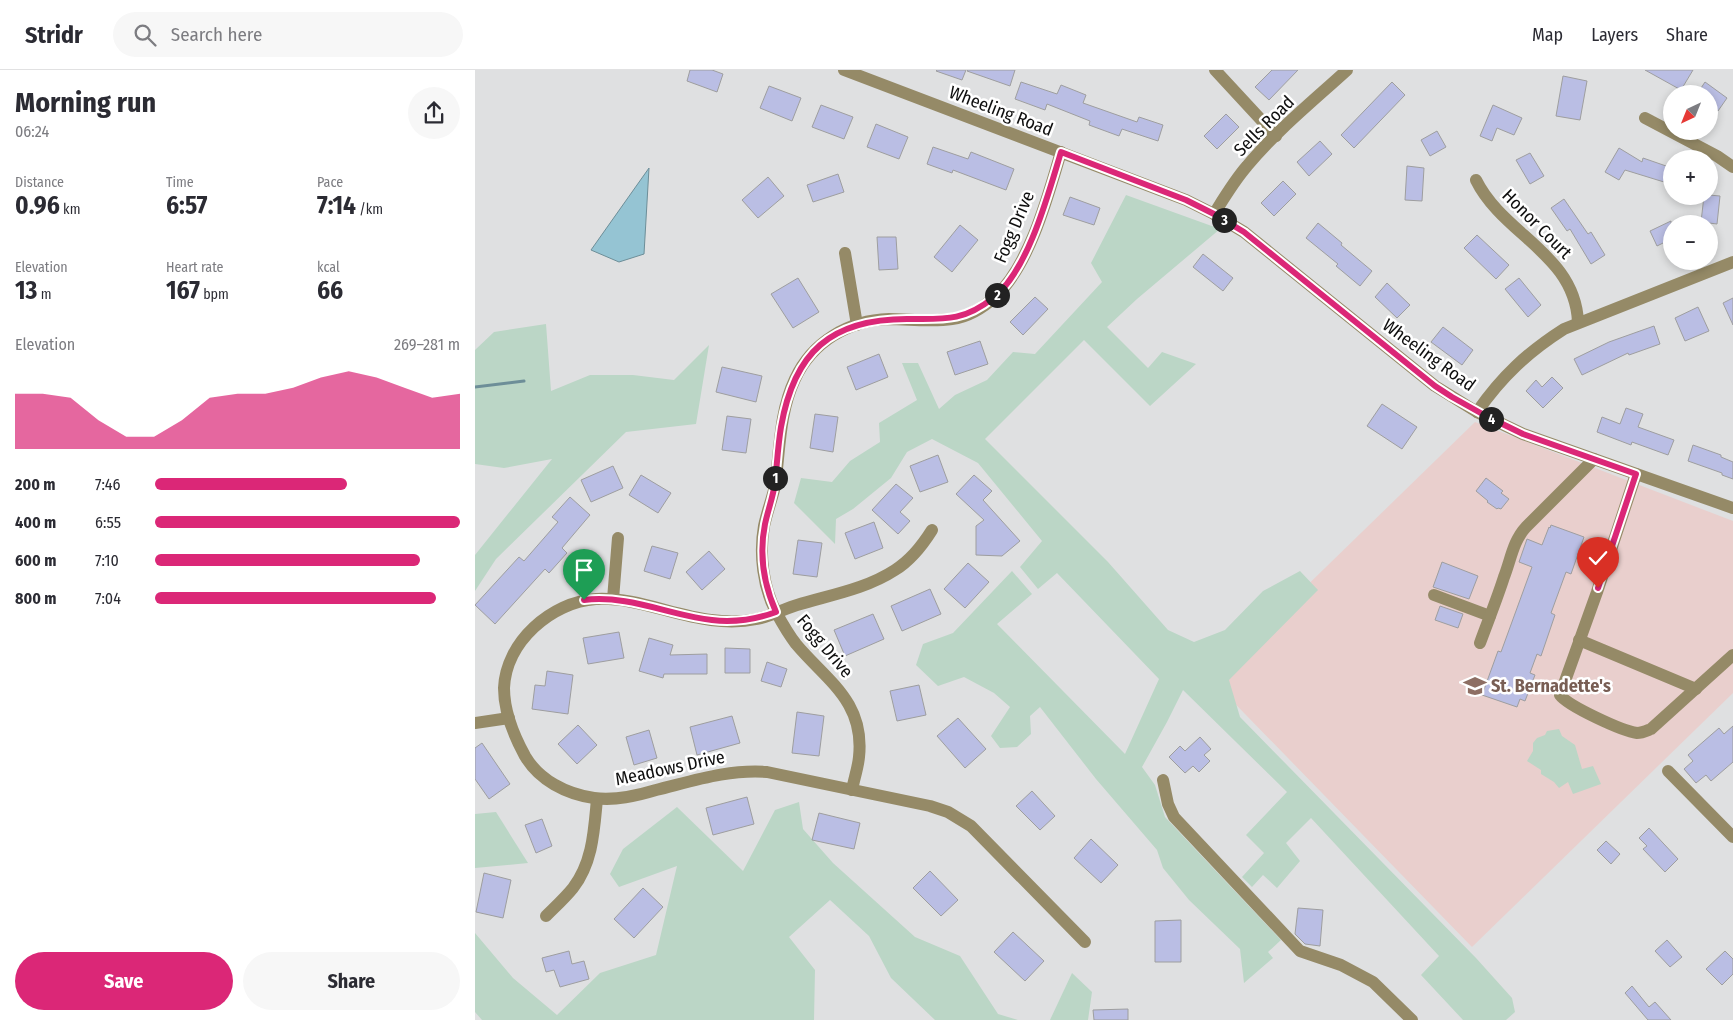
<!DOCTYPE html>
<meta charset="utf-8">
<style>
:root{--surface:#fff;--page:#f7f7f7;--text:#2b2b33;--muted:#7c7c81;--line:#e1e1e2;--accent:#db2777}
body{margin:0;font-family:"Fira Sans Condensed",sans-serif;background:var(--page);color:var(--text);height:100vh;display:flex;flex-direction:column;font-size:19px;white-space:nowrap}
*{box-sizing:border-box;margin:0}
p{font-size:16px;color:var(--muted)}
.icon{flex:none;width:28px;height:28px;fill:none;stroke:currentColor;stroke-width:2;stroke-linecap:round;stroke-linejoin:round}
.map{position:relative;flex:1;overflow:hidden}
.details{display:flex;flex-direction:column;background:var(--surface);width:475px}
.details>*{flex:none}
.needle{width:32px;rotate:223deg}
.fabs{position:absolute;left:1188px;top:15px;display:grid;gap:10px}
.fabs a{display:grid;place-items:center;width:55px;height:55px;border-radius:50%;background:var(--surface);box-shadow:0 2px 8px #0003;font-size:25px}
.pin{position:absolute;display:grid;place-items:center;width:42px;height:42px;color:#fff;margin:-51px -21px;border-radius:50% 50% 50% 0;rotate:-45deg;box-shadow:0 0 5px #0007}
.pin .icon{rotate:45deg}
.km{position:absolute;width:25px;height:25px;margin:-12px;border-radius:50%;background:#222;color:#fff;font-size:14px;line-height:25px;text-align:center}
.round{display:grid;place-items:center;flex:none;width:52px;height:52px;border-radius:26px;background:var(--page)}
.summary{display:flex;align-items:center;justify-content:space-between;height:85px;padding:0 15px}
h1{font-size:28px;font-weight:700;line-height:38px}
.metrics{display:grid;grid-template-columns:repeat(3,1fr);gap:8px;height:85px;padding:5px 15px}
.metrics div{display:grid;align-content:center}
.metrics b{font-size:25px;font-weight:700}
.metrics small{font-size:14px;font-weight:400}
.metrics p{font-size:14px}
.chart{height:140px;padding:10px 15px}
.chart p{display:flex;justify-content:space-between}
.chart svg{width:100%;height:90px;margin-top:5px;fill:var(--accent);opacity:.7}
.cta{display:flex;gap:10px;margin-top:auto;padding:10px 15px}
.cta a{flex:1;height:58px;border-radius:30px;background:var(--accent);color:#fff;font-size:20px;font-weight:700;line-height:58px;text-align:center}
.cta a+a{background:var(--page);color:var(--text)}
ul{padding:0 15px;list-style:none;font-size:16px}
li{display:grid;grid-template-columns:80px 60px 1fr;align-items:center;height:38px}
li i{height:12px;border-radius:6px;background:var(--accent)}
header{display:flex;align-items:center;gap:30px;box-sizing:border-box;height:70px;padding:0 25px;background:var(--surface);border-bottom:1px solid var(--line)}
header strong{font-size:24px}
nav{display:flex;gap:28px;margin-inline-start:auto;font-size:18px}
.search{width:350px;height:45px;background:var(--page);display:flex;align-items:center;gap:12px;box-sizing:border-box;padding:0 18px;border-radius:28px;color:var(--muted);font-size:19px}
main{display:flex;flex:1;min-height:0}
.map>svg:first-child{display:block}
.education{fill:#e9cfcd}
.green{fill:#bbd6c6}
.water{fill:#95c4d3;stroke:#6d8e98}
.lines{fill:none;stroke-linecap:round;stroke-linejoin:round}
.stream{stroke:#6d8e98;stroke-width:3}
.building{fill:#babee4;stroke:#9e9e9f}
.minor{stroke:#958a67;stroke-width:12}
.route-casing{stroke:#fff;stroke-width:10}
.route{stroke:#db2777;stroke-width:6}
.labels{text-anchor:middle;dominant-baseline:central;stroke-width:5;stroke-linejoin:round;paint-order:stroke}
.street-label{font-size:18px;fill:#0f0f0f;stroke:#fff}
.education-label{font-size:18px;font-weight:bold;fill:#785e54;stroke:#fff;text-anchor:start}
</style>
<header>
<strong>Stridr</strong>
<div class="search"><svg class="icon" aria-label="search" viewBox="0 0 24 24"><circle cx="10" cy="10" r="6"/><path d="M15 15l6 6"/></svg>Search here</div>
<nav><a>Map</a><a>Layers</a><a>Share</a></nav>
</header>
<main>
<section class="details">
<div class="summary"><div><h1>Morning run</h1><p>06:24</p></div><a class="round"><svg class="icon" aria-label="share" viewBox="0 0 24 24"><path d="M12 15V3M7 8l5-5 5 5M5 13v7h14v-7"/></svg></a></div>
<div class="metrics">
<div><p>Distance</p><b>0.96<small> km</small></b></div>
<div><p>Time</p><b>6:57</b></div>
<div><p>Pace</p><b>7:14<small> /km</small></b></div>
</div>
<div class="metrics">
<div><p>Elevation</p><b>13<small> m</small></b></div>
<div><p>Heart rate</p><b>167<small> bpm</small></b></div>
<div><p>kcal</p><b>66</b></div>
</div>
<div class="chart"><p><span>Elevation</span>269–281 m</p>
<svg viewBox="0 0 160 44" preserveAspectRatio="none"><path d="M0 44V17L10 17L20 19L30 30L40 38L50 38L60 30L70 19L80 17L90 17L100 14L110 9L120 6L130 9L140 14L150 19L160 17V44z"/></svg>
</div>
<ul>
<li><b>200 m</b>7:46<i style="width:63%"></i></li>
<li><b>400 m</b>6:55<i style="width:100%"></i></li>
<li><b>600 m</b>7:10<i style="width:87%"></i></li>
<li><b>800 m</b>7:04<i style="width:92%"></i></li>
</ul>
<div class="cta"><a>Save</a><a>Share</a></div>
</section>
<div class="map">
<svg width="1258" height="950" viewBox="0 0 1258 950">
<rect width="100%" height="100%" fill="#dfe0e1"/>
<path class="education" d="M1000 352 1258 451V623L997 877 736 609Z"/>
<g class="green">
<path d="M651 125 745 159 662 229 632 257 673 298 687 282 721 294 675 336 609 270 510 369 633 492 693 560 719 572 750 560 788 521 825 501 843 520 754 610 765 647 1001 888 1037 928 1040 942 1031 950H988L946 905 964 886 836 748 811 773 825 791 802 818 788 805 777 817 767 807 789 783 771 765 812 722 708 620 692 652 667 697 680 715 690 747 806 870 793 882 798 888 769 913 765 879 714 830 688 798 682 780 621 709 565 637 555 646 556 664 542 677 525 678 516 666 535 637 519 623 489 607 463 616 441 595 448 574 478 563 537 501 557 524 522 554 650 684 684 609 582 503 563 519 545 497 567 471 503 393 457 369 432 382 416 408 378 439 361 449 360 474 319 433 326 408 357 412 375 391 405 372 404 353 442 330 427 293H443L464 339 480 325 512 310 538 282 560 284 627 212 616 193Z"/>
<path d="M71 254 76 321 115 305H158L199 310 234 275 221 354 151 362 21 489 0 521V485L77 389 29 398 0 394V280L19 262Z"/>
<path d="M1084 659 1087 666 1100 675 1107 699 1118 696 1126 714 1098 724 1093 712 1084 718 1079 712 1066 704V700L1052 691 1058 681V673L1062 668 1070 665 1072 661Z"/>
<path d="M324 732 328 759 358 793 440 867 485 886 523 944 543 950H460L416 908 394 866 355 830 314 867 340 900 339 950H7L0 942V863L38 908 82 945 125 903 181 885 202 796 144 817 135 804 148 779 202 737 268 801 300 740Z"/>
<path d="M21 742 53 793 0 798V744Z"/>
<path d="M597 903 617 922 613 950H575Z"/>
</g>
<path class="water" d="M174 98 169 184 144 192 116 180Z"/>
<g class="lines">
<path class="stream" d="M0 317 49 311"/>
</g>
<g class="building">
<path d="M215 0H237L248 4 242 22 212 11Z"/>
<path d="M462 0H491L487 10 461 1Z"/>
<path d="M493 0H540L535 16 492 1Z"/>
<path d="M797 0H823L794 30 780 17Z"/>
<path d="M1170 0H1218L1206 20Z"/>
<path d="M1088 6 1112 11 1105 50 1081 46Z"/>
<path d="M546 12 582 24 586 15 611 25 608 33 662 52 664 47 688 55 683 71 647 59 644 66 614 55 615 51 572 34 570 40 540 29Z"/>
<path d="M917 12 930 25 879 78 866 65Z"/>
<path d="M1230 12 1252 28 1243 41 1234 35V24H1222Z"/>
<path d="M294 16 326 28 317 51 285 38Z"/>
<path d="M346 35 378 47 369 69 337 57Z"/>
<path d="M1018 35 1047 48 1039 65 1022 58 1017 71 1005 66Z"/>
<path d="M751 44 764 57 742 79 729 66Z"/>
<path d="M401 54 433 67 424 89 392 77Z"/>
<path d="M962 61 971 77 955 86 946 70Z"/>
<path d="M845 71 857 84 834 106 822 92Z"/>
<path d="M458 77 493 89 496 82 539 99 531 120 478 100 477 103 452 94Z"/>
<path d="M1144 78 1167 92 1168 88 1194 97 1189 112 1150 100 1144 110 1130 102Z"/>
<path d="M1055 83 1069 106 1055 114 1041 90Z"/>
<path d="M932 96 949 98 947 131 930 130Z"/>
<path d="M363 104 369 122 338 132 332 115Z"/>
<path d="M293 107 309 126 283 148 267 130Z"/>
<path d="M808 111 821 124 799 146 786 133Z"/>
<path d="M1234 125 1245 126 1242 154 1226 152 1229 126Z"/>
<path d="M595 127 625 138 619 155 588 145Z"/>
<path d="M1089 129 1113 164 1116 162 1130 185 1116 194 1095 159 1092 161 1076 138Z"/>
<path d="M1196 151V169L1182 176 1175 161Z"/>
<path d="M843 153 867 173 866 175 897 201 885 216 861 196 863 194 831 168Z"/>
<path d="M485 155 503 170 477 202 459 187Z"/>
<path d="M1002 165 1034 195 1021 209 989 178Z"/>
<path d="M402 167H421L423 199 404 200Z"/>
<path d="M728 184 758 208 748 221 718 197Z"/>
<path d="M323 208 344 242 318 258 296 224Z"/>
<path d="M1044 208 1066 235 1053 247 1030 219Z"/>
<path d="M912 213 935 235 922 248 900 227Z"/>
<path d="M560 227 573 239 548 265 535 252Z"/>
<path d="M1258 228V255L1248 233Z"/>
<path d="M1223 237 1234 261 1210 271 1200 248Z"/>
<path d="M1179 256 1185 274 1154 285 1153 283 1107 305 1099 289 1134 272Z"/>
<path d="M968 257 998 280 987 295 956 272Z"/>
<path d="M505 271 513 294 480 305 472 282Z"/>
<path d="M404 284 413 307 381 320 372 297Z"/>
<path d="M247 297 287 306 281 332 241 322Z"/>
<path d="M1077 307 1088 318 1068 338 1051 321 1061 310 1067 317Z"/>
<path d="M907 334 942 357 927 379 892 356Z"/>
<path d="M1151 338 1168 344 1163 357 1199 370 1193 385 1157 372 1156 375 1122 362 1127 347 1145 354Z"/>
<path d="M340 344 363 347 358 382 335 378Z"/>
<path d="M252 346 276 349 271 383 247 380Z"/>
<path d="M1218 375 1246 385V387L1258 392V409L1247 405V403L1213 391Z"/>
<path d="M463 385 473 412 445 422 435 396Z"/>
<path d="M138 396 148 418 116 432 106 410Z"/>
<path d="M166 405 196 423 183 443 154 425Z"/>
<path d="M499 405 517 421 508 430 545 471 527 486 501 485V456L509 450 481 424Z"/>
<path d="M1011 408 1028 421 1026 423 1034 429 1026 439 1023 438 1022 439 1012 432 1013 431 1001 421Z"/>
<path d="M421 414 438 428 425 442 435 451 423 464 397 440Z"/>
<path d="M95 427 115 445 87 478 92 483 74 503 70 499 20 554 0 535 44 487 49 491 83 452 77 447Z"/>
<path d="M399 452 408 478 380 489 370 463Z"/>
<path d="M1076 455 1109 467 1096 504 1091 502 1076 543 1080 545 1066 586 1062 584 1055 603 1060 605 1050 631 1045 629 1042 637 1007 625 1023 581 1026 582 1057 497 1044 492 1052 469 1067 475 1074 457 1075 458Z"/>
<path d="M323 470 347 473 342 507 318 504Z"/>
<path d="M177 476 203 483 195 509 169 501Z"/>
<path d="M234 481 250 499 227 520 211 502Z"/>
<path d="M967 492 1003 506 994 529 958 517Z"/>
<path d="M493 493 514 512 490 538 469 519Z"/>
<path d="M455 519 466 544 427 561 416 536Z"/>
<path d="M965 536 988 544 983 558 960 550Z"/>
<path d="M398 544 409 569 370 586 359 560Z"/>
<path d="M144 562 149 588 113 594 108 568Z"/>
<path d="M174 568 198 575 195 585 232 584V604H189L188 608 164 601Z"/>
<path d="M250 578 275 579V603H250Z"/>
<path d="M292 592 312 599 306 617 286 611Z"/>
<path d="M72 601 98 605 93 644 57 639 60 615 70 616Z"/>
<path d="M444 615 451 645 422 651 415 621Z"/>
<path d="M322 642 349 646 344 686 317 683Z"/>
<path d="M257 646 265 673 222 685 215 657Z"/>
<path d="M483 648 511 679 490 698 462 666Z"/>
<path d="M103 655 122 675 102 694 83 674Z"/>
<path d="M1258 656V692L1236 711 1231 705 1221 713 1209 699 1218 691 1213 685 1244 658 1249 664Z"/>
<path d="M174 660 182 688 159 695 151 667Z"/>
<path d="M725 667 736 679 729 685 735 691 724 702 718 696 710 703 694 687 705 676 710 681Z"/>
<path d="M7 673 35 714 14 729 0 709V678Z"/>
<path d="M557 721 580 746 565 760 541 736Z"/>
<path d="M272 727 279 754 238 765 231 738Z"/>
<path d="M344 743 385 753 379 779 337 770Z"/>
<path d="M67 749 77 776 61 783 50 755Z"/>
<path d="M1174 758 1203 789 1190 802 1168 779 1172 776 1164 768Z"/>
<path d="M616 769 643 795 626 813 599 788Z"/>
<path d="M1131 771 1145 784 1136 794 1122 780Z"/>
<path d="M455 801 483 830 466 846 438 818Z"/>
<path d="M9 803 36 810 28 848 1 842Z"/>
<path d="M168 818 188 837 159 868 139 849Z"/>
<path d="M823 838 848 840 845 876 830 874 820 864Z"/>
<path d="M706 850V892H680V851Z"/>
<path d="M538 862 569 891 550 911 519 882Z"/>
<path d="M1192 870 1207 887 1195 897 1180 881Z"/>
<path d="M94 881 97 894 109 891 114 909 85 917 79 900 71 902 67 888Z"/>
<path d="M1250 881 1258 889V904L1247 915 1231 899Z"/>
<path d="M1157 916 1174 937 1180 932 1196 950H1173L1150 923Z"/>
<path d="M653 939V950H619L618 940Z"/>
</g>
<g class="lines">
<g class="minor">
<path d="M369 0 711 130 739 144 769 162 960 316 1002 342 1048 364 1258 438"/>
<path d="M740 0 801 66"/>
<path d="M1170 48 1242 86 1258 97"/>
<path d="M1001 110C1028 165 1100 184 1103 252"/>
<path d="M739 144C749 128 759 111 772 96 801 61 838 31 872 0"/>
<path d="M370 183 382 255"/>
<path d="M1002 342C1027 306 1053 282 1089 259L1258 192"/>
<path d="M1161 404 1122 522 1085 625C1093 636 1147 661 1162 663 1167 663 1171 661 1176 659L1258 585"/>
<path d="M457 460C447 476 436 490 420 500 391 519 355 525 322 535 309 539 296 546 282 549 267 552 251 552 236 550 197 545 160 527 121 529 76 532 31 572 29 618 29 642 39 666 50 686 64 710 91 724 119 728 140 731 161 726 181 720 218 711 254 699 292 702L455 736 473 742 496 756 610 872"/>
<path d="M959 525 1015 546"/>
<path d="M138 529 143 468"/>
<path d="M1104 570 1221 619"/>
<path d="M1005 573C1013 551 1022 529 1029 507 1036 489 1038 471 1051 457L1119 389"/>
<path d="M0 653 34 648"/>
<path d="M1193 701 1258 767"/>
<path d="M688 710 693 734 699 747 825 881 866 895 898 912 937 950"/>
<path d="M377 720C379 709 383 698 384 687 390 631 351 610 321 574 314 565 307 553 301 542 288 517 284 484 289 456 292 442 297 429 300 416 305 380 304 343 320 309 337 272 374 250 414 249 433 249 458 252 477 249 493 247 509 237 521 226 555 194 573 126 586 82"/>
<path d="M71 846C80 837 90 828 98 818 118 792 119 760 122 729"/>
</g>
</g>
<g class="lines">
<defs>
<path id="route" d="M109 530C159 524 203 550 252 551 270 551 285 548 301 542 289 515 284 484 290 454 293 440 298 427 300 413 302 394 303 375 306 357 319 282 356 249 432 249 468 249 488 252 518 228 553 201 573 125 586 82L711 130 739 144 769 162 960 316 977 327 1011 346 1048 364 1161 404 1123 518"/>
</defs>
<use href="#route" class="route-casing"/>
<use href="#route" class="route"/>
</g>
<defs>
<symbol id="school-bare" viewBox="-9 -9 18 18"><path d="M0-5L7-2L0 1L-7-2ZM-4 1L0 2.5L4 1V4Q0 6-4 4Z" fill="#8d6e63" stroke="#fff" stroke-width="2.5" paint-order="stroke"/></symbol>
</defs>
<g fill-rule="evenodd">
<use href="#school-bare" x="984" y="600" width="32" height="32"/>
</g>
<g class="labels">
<g class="street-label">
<text transform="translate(526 41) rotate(21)">Wheeling Road</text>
<text transform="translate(789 56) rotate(-45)">Sells Road</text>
<text transform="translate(1062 154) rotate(45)">Honor Court</text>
<text transform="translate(539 157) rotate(-67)">Fogg Drive</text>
<text transform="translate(954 285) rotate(36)">Wheeling Road</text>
<text transform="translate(350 576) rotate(50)">Fogg Drive</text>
<text transform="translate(195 698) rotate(-12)">Meadows Drive</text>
</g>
<g class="education-label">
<text x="1016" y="616">St. Bernadette's</text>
</g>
</g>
</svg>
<div class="fabs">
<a><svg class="needle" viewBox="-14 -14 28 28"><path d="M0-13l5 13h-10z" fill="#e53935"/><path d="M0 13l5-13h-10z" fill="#7c7c81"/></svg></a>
<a>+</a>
<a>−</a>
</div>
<div class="pin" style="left:109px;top:530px;background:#1e9e55"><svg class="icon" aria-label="arrive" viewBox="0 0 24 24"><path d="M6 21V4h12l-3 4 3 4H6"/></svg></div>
<div class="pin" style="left:1123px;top:518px;background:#d93025"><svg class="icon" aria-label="check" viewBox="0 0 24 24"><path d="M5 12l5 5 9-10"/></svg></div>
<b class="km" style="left:300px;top:408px">1</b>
<b class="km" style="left:522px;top:225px">2</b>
<b class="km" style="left:749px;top:150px">3</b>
<b class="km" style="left:1016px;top:349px">4</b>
</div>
</main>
